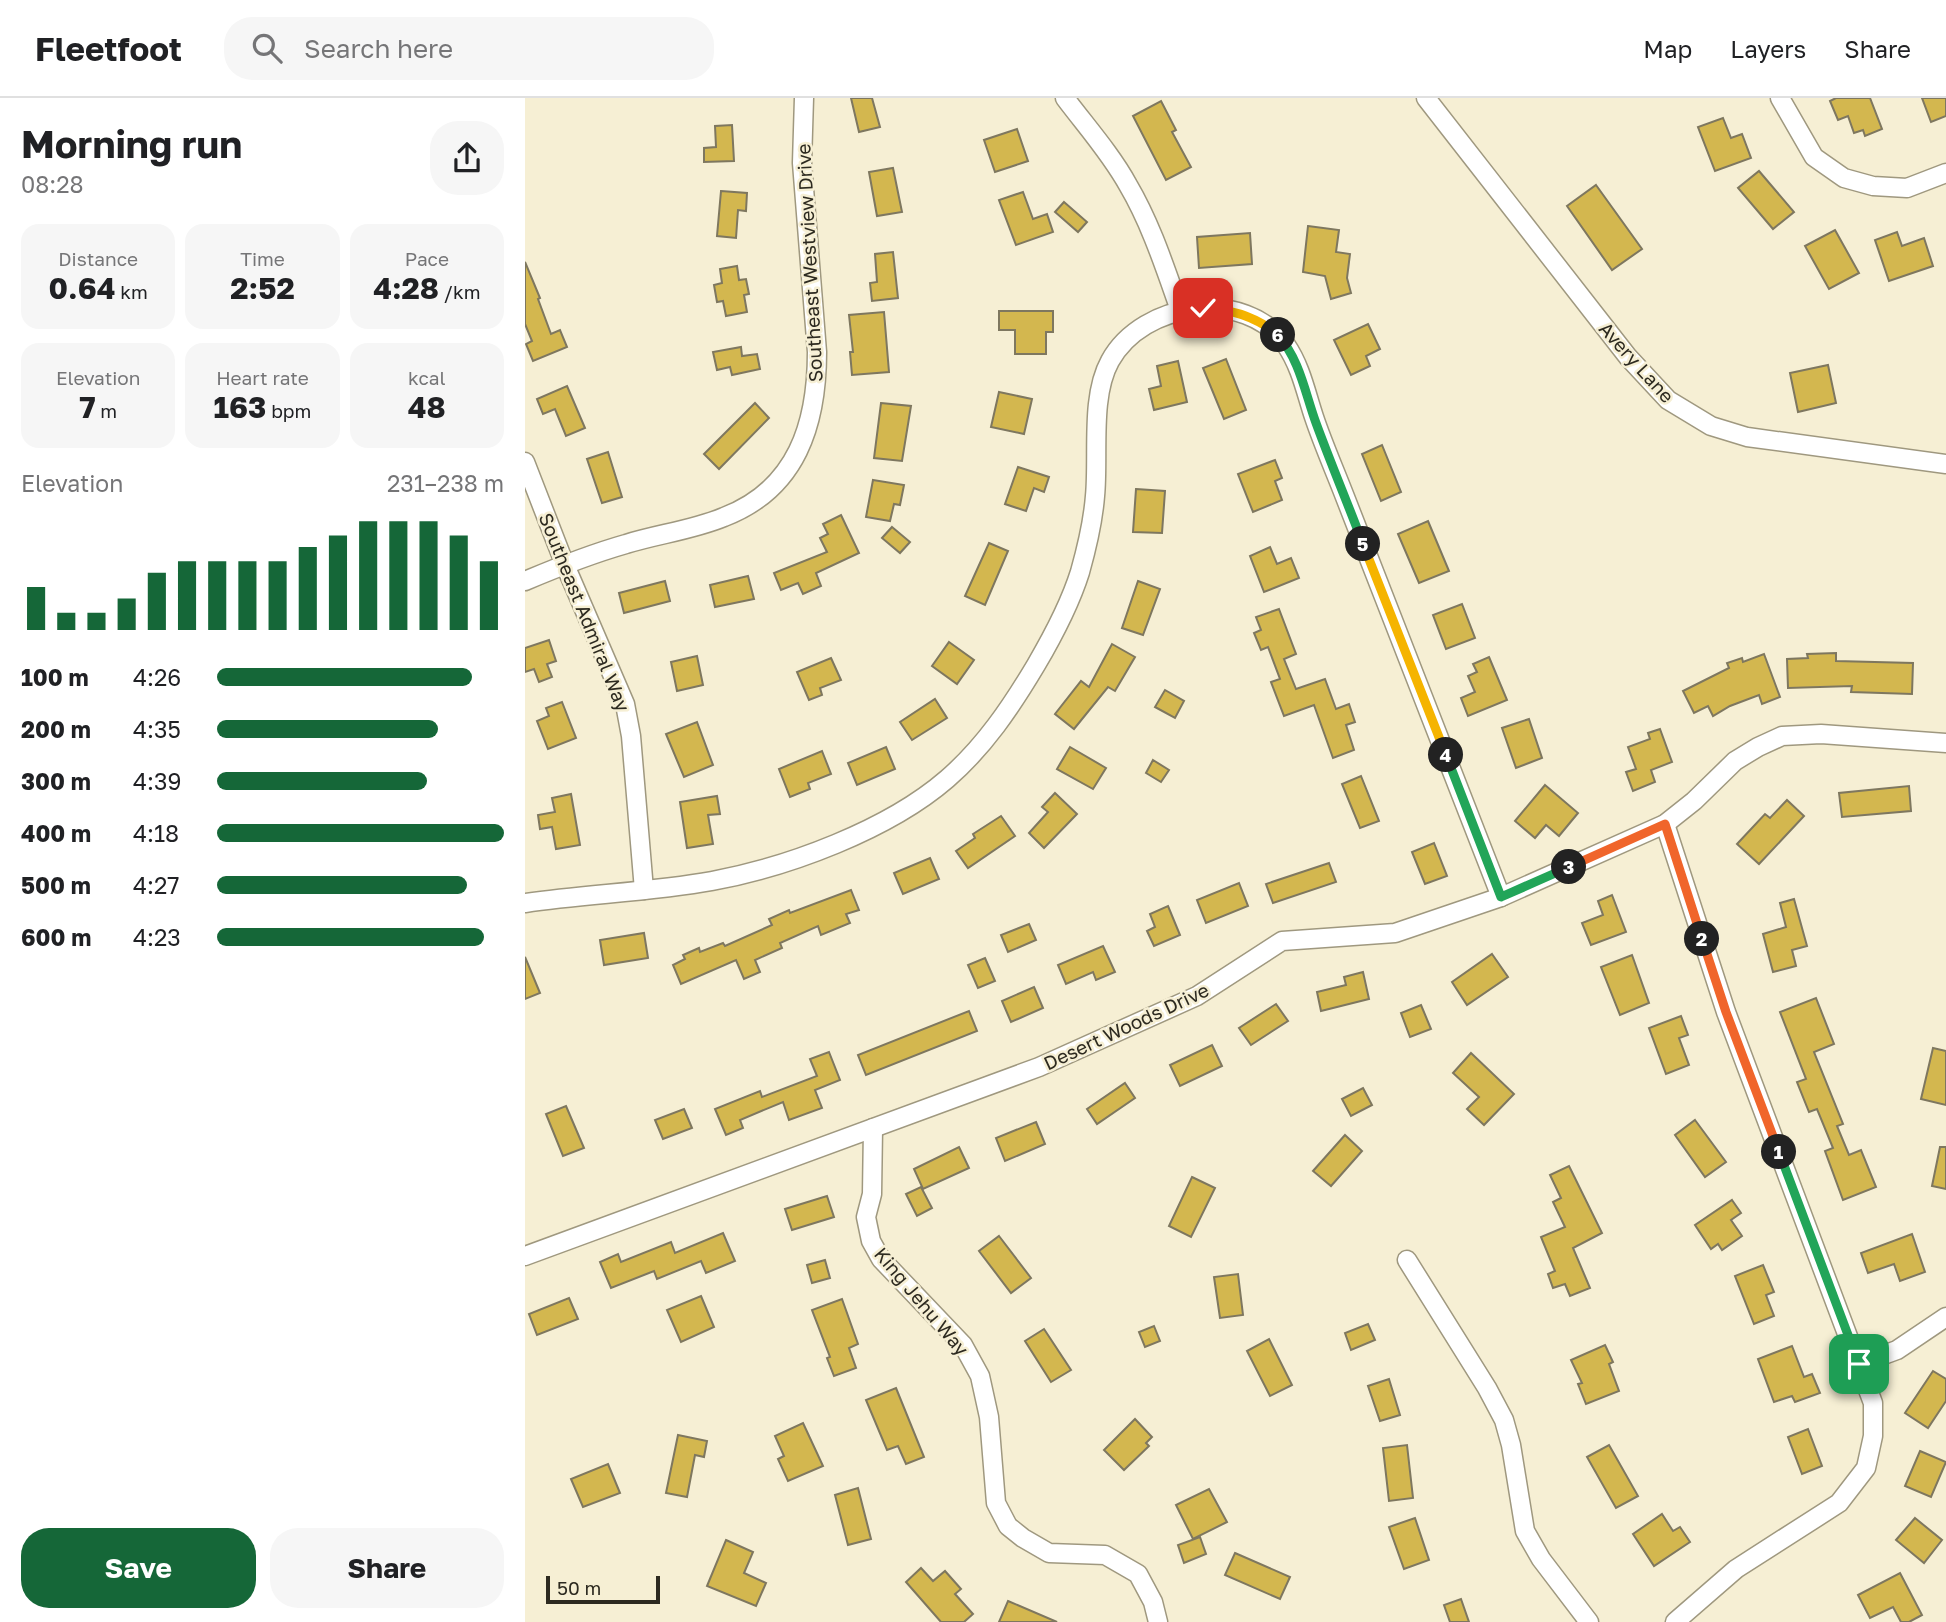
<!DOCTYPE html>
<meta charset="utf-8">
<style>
:root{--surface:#fff;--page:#f6f6f6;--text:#202124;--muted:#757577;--line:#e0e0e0;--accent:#156738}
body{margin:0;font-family:"Golos Text",sans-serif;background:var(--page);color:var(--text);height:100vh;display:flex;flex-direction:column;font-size:26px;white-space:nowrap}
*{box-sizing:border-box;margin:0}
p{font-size:23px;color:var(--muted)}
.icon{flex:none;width:38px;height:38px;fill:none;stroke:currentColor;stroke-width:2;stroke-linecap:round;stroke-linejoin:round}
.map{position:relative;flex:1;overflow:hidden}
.side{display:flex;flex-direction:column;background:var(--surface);width:525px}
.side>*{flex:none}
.scale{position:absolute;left:21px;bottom:18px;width:114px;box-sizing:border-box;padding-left:7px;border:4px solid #2d2a20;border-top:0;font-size:19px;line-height:24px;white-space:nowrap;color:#2d2a20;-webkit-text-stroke:5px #f6efd4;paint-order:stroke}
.pin{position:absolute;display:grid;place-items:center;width:60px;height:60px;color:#fff;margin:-30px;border-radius:14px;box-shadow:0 4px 10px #0006}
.km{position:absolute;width:35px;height:35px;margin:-18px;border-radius:50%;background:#222;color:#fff;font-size:19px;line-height:35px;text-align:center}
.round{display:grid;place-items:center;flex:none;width:74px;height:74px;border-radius:28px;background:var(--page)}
.overview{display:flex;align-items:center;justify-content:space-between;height:119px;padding:0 21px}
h1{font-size:38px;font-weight:700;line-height:52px}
.metrics{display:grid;grid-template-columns:repeat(3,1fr);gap:10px;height:119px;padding:7px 21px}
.metrics div{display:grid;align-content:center;border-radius:18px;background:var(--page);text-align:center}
.metrics b{font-size:30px;font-weight:700}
.metrics small{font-size:19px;font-weight:400}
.metrics p{font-size:19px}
.chart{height:196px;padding:14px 21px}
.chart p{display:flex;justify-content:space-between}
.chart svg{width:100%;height:126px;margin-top:7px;stroke:var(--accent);stroke-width:6}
.cta{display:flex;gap:14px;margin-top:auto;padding:14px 21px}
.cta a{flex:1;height:80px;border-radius:28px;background:var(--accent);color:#fff;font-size:28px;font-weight:700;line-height:80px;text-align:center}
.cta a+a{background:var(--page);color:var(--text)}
ul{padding:0 21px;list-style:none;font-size:23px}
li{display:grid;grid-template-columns:112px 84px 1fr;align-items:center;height:52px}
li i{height:18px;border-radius:9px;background:var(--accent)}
header{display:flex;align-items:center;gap:42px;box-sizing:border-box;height:98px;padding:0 35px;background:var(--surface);border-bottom:2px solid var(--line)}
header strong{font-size:33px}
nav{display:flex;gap:38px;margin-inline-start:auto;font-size:24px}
.search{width:490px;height:63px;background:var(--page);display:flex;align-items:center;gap:18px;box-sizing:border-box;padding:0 24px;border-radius:28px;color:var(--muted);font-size:26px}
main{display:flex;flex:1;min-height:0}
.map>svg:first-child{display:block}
.building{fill:#d3b74f;stroke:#7e775f;stroke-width:2}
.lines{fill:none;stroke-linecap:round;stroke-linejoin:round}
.minor-casing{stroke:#9f987f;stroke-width:21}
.minor{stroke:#fff;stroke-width:18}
.split-1-casing{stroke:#fff;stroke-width:14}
.split-2-casing{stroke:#fff;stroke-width:14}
.split-3-casing{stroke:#fff;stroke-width:14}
.split-4-casing{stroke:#fff;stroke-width:14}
.split-5-casing{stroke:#fff;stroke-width:14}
.split-6-casing{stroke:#fff;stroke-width:14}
.split-7-casing{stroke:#fff;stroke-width:14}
.split-1{stroke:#22a559;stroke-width:9}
.split-2{stroke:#f0652b;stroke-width:9}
.split-3{stroke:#f0652b;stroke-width:9}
.split-4{stroke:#22a559;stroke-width:9}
.split-5{stroke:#f5b400;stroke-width:9}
.split-6{stroke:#22a559;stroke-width:9}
.split-7{stroke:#f5b400;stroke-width:9}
.labels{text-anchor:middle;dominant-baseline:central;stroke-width:5;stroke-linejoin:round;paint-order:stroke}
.street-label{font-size:19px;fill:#2d2a20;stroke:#f6efd4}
</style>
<header>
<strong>Fleetfoot</strong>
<div class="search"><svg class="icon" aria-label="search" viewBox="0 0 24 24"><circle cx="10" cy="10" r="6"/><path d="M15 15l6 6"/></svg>Search here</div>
<nav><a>Map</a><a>Layers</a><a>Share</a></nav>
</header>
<main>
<section class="side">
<div class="overview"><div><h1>Morning run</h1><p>08:28</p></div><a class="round"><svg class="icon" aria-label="share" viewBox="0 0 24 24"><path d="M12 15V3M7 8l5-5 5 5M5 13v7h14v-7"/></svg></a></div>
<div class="metrics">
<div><p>Distance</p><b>0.64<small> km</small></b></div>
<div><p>Time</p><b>2:52</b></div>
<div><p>Pace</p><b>4:28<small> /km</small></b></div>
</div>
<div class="metrics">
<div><p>Elevation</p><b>7<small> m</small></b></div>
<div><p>Heart rate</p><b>163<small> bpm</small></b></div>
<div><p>kcal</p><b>48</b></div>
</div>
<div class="chart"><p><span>Elevation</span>231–238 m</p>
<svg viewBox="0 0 160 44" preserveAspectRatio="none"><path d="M5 44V29M15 44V38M25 44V38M35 44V33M45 44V24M55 44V20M65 44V20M75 44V20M85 44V20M95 44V15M105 44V11M115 44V6M125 44V6M135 44V6M145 44V11M155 44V20"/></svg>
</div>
<ul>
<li><b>100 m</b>4:26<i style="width:89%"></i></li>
<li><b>200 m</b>4:35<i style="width:77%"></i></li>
<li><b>300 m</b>4:39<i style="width:73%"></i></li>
<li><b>400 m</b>4:18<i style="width:100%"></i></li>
<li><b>500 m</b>4:27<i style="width:87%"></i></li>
<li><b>600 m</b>4:23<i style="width:93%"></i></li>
</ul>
<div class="cta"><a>Save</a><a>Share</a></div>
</section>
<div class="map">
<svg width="1421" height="1524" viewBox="0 0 1421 1524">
<rect width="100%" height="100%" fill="#f6efd4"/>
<g class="building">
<path d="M326 0H347L355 29 334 34Z"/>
<path d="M1311 0H1345L1357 31 1340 38 1338 32 1329 35 1323 18 1313 22 1305 3Z"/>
<path d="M1397 0H1421V18L1406 24Z"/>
<path d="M636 3 651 32 647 34 666 69 641 82 608 18Z"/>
<path d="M1198 20 1206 40 1217 36 1226 60 1190 73 1173 29Z"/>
<path d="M207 27 209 63 179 64V50L191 49 190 28Z"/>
<path d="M492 31 503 63 470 74 459 42Z"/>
<path d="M368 70 377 114 352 118 344 74Z"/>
<path d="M1234 73 1269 114 1248 131 1213 90Z"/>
<path d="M1071 87 1117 151 1087 172 1042 108Z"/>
<path d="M196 93 222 95 221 113 213 112 211 140 192 138Z"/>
<path d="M498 94 508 121 522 116 528 134 491 147 474 102Z"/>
<path d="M539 104 562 124 553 134 530 114Z"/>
<path d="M783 128 814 132 811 154 825 156 822 180 826 195 806 201 800 178 778 174Z"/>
<path d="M1310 132 1334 175 1304 191 1280 148Z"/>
<path d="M1372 134 1377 148 1399 140 1408 168 1364 183 1350 142Z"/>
<path d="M725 135 727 166 674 170 672 139Z"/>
<path d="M368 154 373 200 347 203 345 185 352 184 350 156Z"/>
<path d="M0 164 15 200 13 201 26 236 35 232 42 249 8 263 1 246 7 243 0 226Z"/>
<path d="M212 168 214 182 221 181 224 196 219 197 222 214 201 218 198 203 192 204 189 187 197 185 195 171Z"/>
<path d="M474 213H528V234H521V256H490V232H474Z"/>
<path d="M359 214 364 274 327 277 325 254H328L324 217Z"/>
<path d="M843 226 855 251 841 258 845 268 826 277 809 242Z"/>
<path d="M216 249 217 258 232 256 235 271 207 277 205 269 192 272 188 254Z"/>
<path d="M701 261 721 312 699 321 678 270Z"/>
<path d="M653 263 662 304 629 312 624 291 636 288 632 268Z"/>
<path d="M1303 267 1311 305 1273 314 1265 275Z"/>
<path d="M42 288 60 330 41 338 30 311 18 316 12 301Z"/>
<path d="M474 294 507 301 499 336 466 329Z"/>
<path d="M230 305 244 320 194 371 179 356Z"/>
<path d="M356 305 386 308 377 363 349 360Z"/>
<path d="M857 347 876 394 856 403 837 356Z"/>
<path d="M83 354 97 399 77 405 62 361Z"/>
<path d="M750 362 757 380 750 383 757 402 728 414 713 376Z"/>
<path d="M493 369 524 379 519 394 509 390 501 413 480 406Z"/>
<path d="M348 382 379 387 375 407 369 406 365 423 341 419Z"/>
<path d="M611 391 640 393 637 435 608 434Z"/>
<path d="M316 417 334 455 291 475 296 488 278 496 273 485 256 492 249 475 302 454 295 440 303 436 298 426Z"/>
<path d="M903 423 924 473 894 485 873 436Z"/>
<path d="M367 429 385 444 375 455 357 440Z"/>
<path d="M464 445 483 453 460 507 440 498Z"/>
<path d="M745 449 752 466 766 460 774 480 739 494 725 458Z"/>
<path d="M223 478 229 501 190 509 185 487Z"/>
<path d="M140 483 145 503 99 515 94 495Z"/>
<path d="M613 483 635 491 618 537 597 530Z"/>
<path d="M937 506 950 540 921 551 908 517Z"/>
<path d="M754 511 771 556 759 561 771 591 800 581 811 611 824 606 830 624 821 627 829 652 808 660 789 607 759 618 746 584 755 581 743 549 736 552 729 535 736 532 731 519Z"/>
<path d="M24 542 31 563 22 566 27 579 14 584 9 571 0 574V550Z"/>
<path d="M424 544 449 562 432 586 407 568Z"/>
<path d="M587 546 610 559 590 593 583 589 549 631 530 616 556 583 564 589Z"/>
<path d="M1311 555V563L1388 565 1387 596 1326 594 1327 588 1263 590 1262 561 1283 560 1282 556Z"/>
<path d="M1239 556 1255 599 1237 606 1234 597 1205 608 1188 618 1183 608 1169 615 1158 593 1204 570 1202 565 1217 560 1218 564Z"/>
<path d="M172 558 178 587 152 593 146 564Z"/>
<path d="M964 559 982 602 943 618 936 600 950 594 943 578 952 574 948 566Z"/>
<path d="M306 560 316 582 295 590 297 597 284 602 272 574Z"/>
<path d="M640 592 659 603 650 620 630 609Z"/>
<path d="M410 601 422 620 387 642 375 624Z"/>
<path d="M37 604 51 640 23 651 12 623 24 618 21 610Z"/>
<path d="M1004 621 1017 660 991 670 977 630Z"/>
<path d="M172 624 188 667 159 679 141 636Z"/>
<path d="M1135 631 1147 664 1126 672 1130 684 1108 693 1101 674 1111 671 1103 649 1125 641 1123 635Z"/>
<path d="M361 649 370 671 332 687 323 665Z"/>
<path d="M545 649 581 670 568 691 532 671Z"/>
<path d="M297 653 306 676 283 685 285 691 265 699 254 671Z"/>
<path d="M628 662 644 672 636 684 621 675Z"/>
<path d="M836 678 854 723 835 730 817 686Z"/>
<path d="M1020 687 1053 715 1034 738 1021 727 1010 740 990 723Z"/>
<path d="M1384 688 1386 713 1317 719 1314 695Z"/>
<path d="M530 695 552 716 519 750 504 735 523 714 517 709Z"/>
<path d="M46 696 55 747 31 751 27 729 15 731 13 717 30 714 27 700Z"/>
<path d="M192 698 195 716 183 717 188 746 162 750 155 704Z"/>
<path d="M1262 702 1279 718 1234 766 1212 746 1240 716 1245 720Z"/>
<path d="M476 718 490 738 443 770 431 753 450 740 448 736Z"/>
<path d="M909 745 922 778 900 786 887 754Z"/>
<path d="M405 760 414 781 378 796 369 775Z"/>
<path d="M804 765 811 784 748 805 741 786Z"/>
<path d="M714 785 723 808 681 825 672 802Z"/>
<path d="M326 792 334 812 321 816 325 825 296 837 293 828 255 845 257 850 230 862 235 874 219 881 211 862 156 886 148 867 160 861 158 857 174 850 175 854 198 845 200 848 247 827 244 821 264 812 265 815Z"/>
<path d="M1087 797 1101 834 1066 847 1057 825 1078 817 1073 803Z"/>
<path d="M1269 801 1282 848 1267 852 1271 868 1248 874 1238 836 1261 829 1255 805Z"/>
<path d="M643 808 655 837 629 848 622 833 630 829 625 816Z"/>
<path d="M504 826 511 842 483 854 476 837Z"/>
<path d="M119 835 123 860 79 867 75 842Z"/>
<path d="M578 848 590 874 571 882 568 874 541 886 533 867Z"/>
<path d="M967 856 983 879 942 907 927 884Z"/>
<path d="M1107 857 1124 905 1095 917 1076 869Z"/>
<path d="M0 859 15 895 0 901Z"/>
<path d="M460 860 470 883 453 890 443 867Z"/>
<path d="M838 874 844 901 796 913 792 894 821 887 819 879Z"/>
<path d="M509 889 518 910 486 924 477 903Z"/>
<path d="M1291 900 1309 946 1289 954 1318 1026 1312 1028 1324 1057 1336 1052 1351 1089 1318 1102 1300 1053 1308 1050 1292 1011 1284 1014 1272 984 1281 981 1255 914Z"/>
<path d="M751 906 763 923 726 947 714 930Z"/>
<path d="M896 907 906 931 885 939 876 915Z"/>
<path d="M444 913 452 933 341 977 333 957Z"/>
<path d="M1156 918 1163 937 1154 940 1164 967 1141 976 1124 930Z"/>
<path d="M687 947 697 968 655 988 645 967Z"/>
<path d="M1408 950 1421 953V1007L1396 1001Z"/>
<path d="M304 954 315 982 290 992 297 1010 264 1022 258 1004 215 1022 218 1030 201 1037 190 1011 235 993 237 999 292 978 285 961Z"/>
<path d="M946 955 989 996 959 1027 942 1011 954 999 928 975Z"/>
<path d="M600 985 610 1000 572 1026 562 1011Z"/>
<path d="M838 990 847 1007 826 1018 817 1001Z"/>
<path d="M41 1008 59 1050 38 1058 21 1016Z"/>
<path d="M159 1011 167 1030 138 1041 130 1022Z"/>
<path d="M1170 1022 1201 1064 1180 1079 1150 1037Z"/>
<path d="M511 1024 520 1046 480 1063 471 1040Z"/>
<path d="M820 1037 837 1053 806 1088 788 1073Z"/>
<path d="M434 1049 444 1070 398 1091 389 1071Z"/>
<path d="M1415 1049H1421V1091L1407 1088Z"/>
<path d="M1044 1068 1077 1135 1048 1150 1065 1190 1045 1198 1040 1186 1028 1190 1023 1176 1030 1173 1016 1139 1040 1129 1028 1104 1036 1100 1025 1077Z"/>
<path d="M667 1079 690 1090 666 1139 644 1128Z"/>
<path d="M396 1089 407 1110 392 1118 381 1096Z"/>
<path d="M302 1098 309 1119 267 1132 260 1111Z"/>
<path d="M1207 1102 1216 1115 1206 1122 1217 1138 1197 1152 1193 1146 1186 1151 1170 1127Z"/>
<path d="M198 1135 210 1163 181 1175 176 1163 132 1181 129 1173 86 1190 75 1164 93 1156 96 1164 146 1144 150 1155Z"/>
<path d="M1387 1136 1400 1174 1375 1183 1369 1166 1343 1175 1336 1155Z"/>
<path d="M474 1138 506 1180 486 1195 454 1153Z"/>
<path d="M300 1162 305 1180 287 1185 282 1167Z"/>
<path d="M1238 1167 1249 1194 1241 1197 1249 1218 1229 1226 1210 1178Z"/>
<path d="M713 1176 718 1217 695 1220 689 1179Z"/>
<path d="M176 1198 189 1229 156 1244 142 1212Z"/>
<path d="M44 1200 53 1221 12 1237 4 1216Z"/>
<path d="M317 1201 333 1246 324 1250 331 1270 309 1278 302 1260 305 1259 287 1212Z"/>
<path d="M843 1226 850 1242 826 1252 820 1235Z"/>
<path d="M629 1228 635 1243 620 1249 614 1234Z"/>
<path d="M519 1231 546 1272 526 1284 500 1243Z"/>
<path d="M744 1241 767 1287 745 1298 722 1253Z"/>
<path d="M1080 1247 1088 1264 1084 1266 1094 1293 1061 1306 1053 1286 1057 1285 1046 1262Z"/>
<path d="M1267 1248 1279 1279 1287 1276 1295 1295 1270 1304 1267 1298 1249 1304 1233 1261Z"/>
<path d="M1408 1273 1421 1281V1303L1403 1330 1380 1315Z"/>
<path d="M864 1281 875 1317 855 1323 843 1288Z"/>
<path d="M371 1290 399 1359 381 1366 373 1348 362 1352 341 1302Z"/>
<path d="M610 1321 627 1339 621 1345 624 1348 599 1372 579 1352Z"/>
<path d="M278 1325 298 1368 263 1383 253 1361 259 1358 250 1338Z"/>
<path d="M1283 1331 1297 1368 1277 1376 1263 1339Z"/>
<path d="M153 1337 182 1343 179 1359 170 1357 162 1399 141 1395Z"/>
<path d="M882 1347 888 1400 864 1403 858 1350Z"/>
<path d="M1084 1347 1113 1398 1091 1410 1062 1359Z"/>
<path d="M1395 1353 1421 1364 1406 1399 1380 1388Z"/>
<path d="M83 1366 95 1395 58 1409 46 1381Z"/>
<path d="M333 1390 346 1441 323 1447 310 1397Z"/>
<path d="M684 1391 702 1424 668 1441 651 1407Z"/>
<path d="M1137 1416 1148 1433 1155 1429 1165 1444 1129 1468 1108 1436Z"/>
<path d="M890 1420 904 1462 879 1471 864 1429Z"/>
<path d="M1390 1420 1417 1442 1399 1465 1371 1442Z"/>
<path d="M675 1439 681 1456 659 1465 653 1447Z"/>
<path d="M201 1442 228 1454 219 1475 241 1485 231 1508 182 1488Z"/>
<path d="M710 1455 765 1479 755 1501 700 1477Z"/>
<path d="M396 1470 408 1483 420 1473 436 1491 430 1496 448 1516 439 1524H416L381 1484Z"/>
<path d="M1375 1475 1397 1517 1384 1524H1376L1368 1509 1345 1520 1333 1497Z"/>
<path d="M936 1501 944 1524H925L919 1507Z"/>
<path d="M483 1503 532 1524H474Z"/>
</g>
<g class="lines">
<defs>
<g id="minor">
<path d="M540 0C561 28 586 56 603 87 626 126 640 170 655 212"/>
<path d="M901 0 1103 259 1143 302 1186 328 1222 339 1421 366"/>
<path d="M1255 0 1289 59 1319 80 1348 88 1382 90 1421 75"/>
<path d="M0 364 40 467 100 606 106 638 119 792"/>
<path d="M0 483C33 469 66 456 101 446 133 436 168 432 199 419 272 391 292 326 292 254L277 65 279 0"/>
<path d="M1140 726 1201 914 1348 1305V1338L1341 1370 1314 1405 1211 1471 1150 1524"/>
<path d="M0 805C62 796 126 794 187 783 263 769 363 732 422 681 459 649 486 609 511 567 528 538 545 506 555 474 562 449 568 424 570 398 574 357 565 299 585 263 618 203 720 189 761 247 776 269 781 295 789 319 798 346 810 373 820 399 872 532 924 666 976 799"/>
<path d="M348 1030 347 1096 341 1119 346 1143 356 1161 438 1247 455 1278 464 1319 471 1405 483 1428 498 1440 524 1455 580 1457 613 1476 628 1504 633 1524"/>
<path d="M0 1158 514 969 672 898 757 843 870 835 976 799 1140 726 1169 703 1210 663 1233 649 1257 638 1296 636 1421 645"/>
<path d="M882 1162 962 1290 979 1322 986 1347 1000 1433 1016 1461 1064 1524"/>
<path d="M1334 1266 1372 1252 1421 1219"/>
</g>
</defs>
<use href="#minor" class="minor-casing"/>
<use href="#minor" class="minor"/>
</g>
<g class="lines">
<defs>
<path id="split-1" d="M1254 1054 1334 1266"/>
<path id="split-2" d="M1177 841 1201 914 1254 1054"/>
<path id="split-3" d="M1044 769 1140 726 1177 841"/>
<path id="split-4" d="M921 657 976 799 1044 769"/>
<path id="split-5" d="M838 446 921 657"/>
<path id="split-6" d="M753 237C775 262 780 295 791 325 806 366 823 406 838 446"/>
<path id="split-7" d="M678 210C706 211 732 219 753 237"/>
</defs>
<use href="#split-1" class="split-1-casing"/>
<use href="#split-2" class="split-2-casing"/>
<use href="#split-3" class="split-3-casing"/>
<use href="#split-4" class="split-4-casing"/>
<use href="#split-5" class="split-5-casing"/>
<use href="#split-6" class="split-6-casing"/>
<use href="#split-7" class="split-7-casing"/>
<use href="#split-1" class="split-1"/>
<use href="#split-2" class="split-2"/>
<use href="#split-3" class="split-3"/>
<use href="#split-4" class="split-4"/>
<use href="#split-5" class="split-5"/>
<use href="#split-6" class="split-6"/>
<use href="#split-7" class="split-7"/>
</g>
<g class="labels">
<g class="street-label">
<text transform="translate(284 165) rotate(-93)">Southeast Westview Drive</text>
<text transform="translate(1112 264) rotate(48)">Avery Lane</text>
<text transform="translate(60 514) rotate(68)">Southeast Admiral Way</text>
<text transform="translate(601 928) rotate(-25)">Desert Woods Drive</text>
<text transform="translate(397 1203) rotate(50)">King Jehu Way</text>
</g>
</g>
</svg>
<div class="scale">50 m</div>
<div class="pin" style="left:1334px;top:1266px;background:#1e9e55"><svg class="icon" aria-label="arrive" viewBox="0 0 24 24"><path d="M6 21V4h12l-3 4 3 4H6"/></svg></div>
<div class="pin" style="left:678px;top:210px;background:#d93025"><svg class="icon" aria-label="check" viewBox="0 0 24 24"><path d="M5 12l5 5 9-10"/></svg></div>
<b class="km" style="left:1254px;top:1054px">1</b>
<b class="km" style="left:1177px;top:841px">2</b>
<b class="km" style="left:1044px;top:769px">3</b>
<b class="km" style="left:921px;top:657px">4</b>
<b class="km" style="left:838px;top:446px">5</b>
<b class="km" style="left:753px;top:237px">6</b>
</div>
</main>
